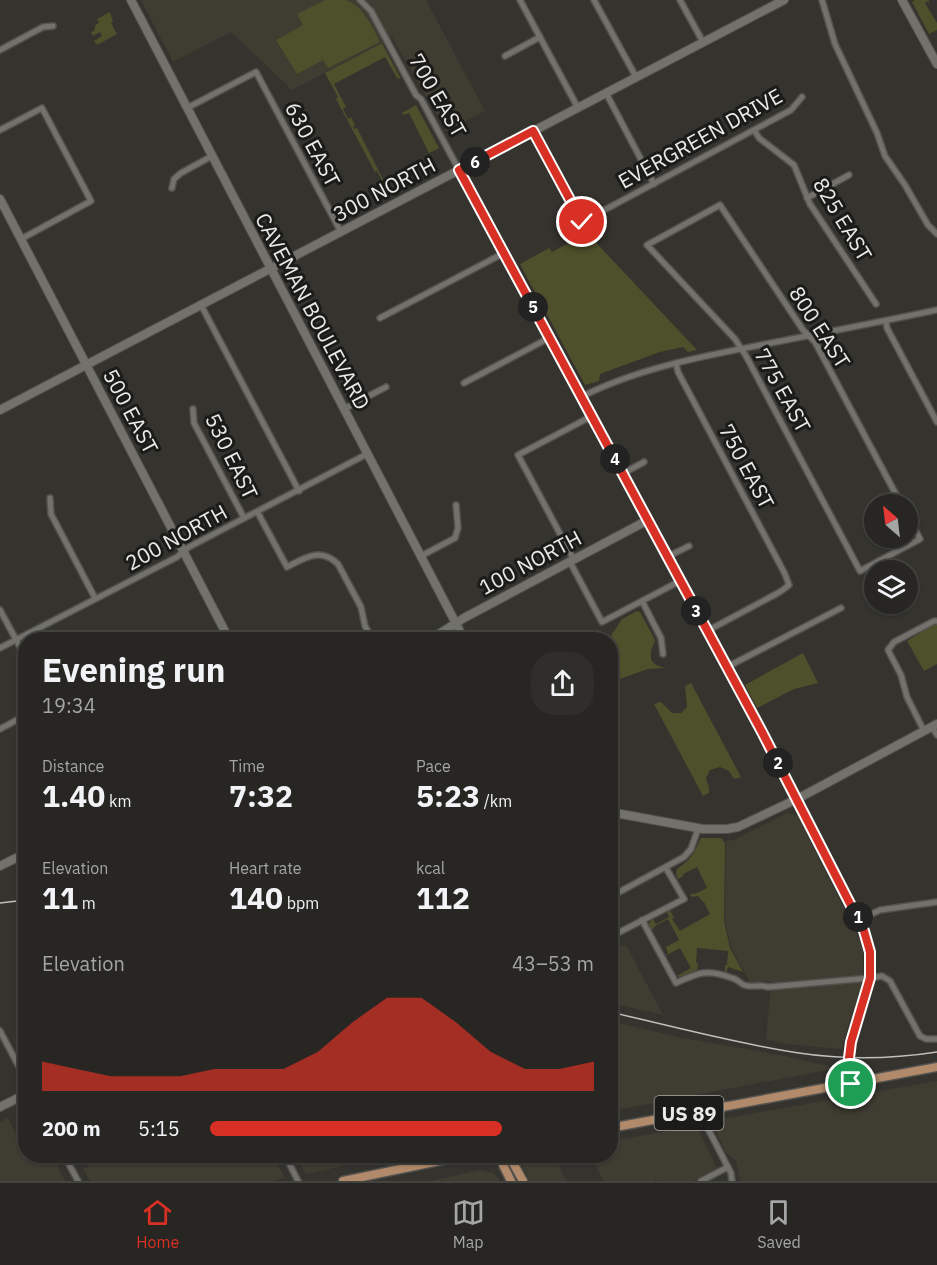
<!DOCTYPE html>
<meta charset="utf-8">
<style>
:root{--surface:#272622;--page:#2f2e2a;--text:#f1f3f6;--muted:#a4a5a5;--line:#434340;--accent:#d93025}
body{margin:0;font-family:"IBM Plex Sans",sans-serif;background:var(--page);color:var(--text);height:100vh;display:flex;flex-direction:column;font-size:22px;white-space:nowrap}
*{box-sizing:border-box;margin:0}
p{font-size:20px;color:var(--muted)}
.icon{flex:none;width:33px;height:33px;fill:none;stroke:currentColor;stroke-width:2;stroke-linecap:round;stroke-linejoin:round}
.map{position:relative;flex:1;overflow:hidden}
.details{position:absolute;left:18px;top:632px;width:600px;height:531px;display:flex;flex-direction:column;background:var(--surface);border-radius:24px;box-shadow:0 2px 4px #0004,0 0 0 2px var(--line)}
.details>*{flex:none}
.needle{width:39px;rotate:332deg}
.buttons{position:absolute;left:864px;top:494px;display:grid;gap:12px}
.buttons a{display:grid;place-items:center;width:54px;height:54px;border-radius:50%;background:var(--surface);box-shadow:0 2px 4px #0004,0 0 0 2px var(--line);font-size:30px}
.pin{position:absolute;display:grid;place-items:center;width:51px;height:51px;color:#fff;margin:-26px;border:3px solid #fff;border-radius:50%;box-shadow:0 2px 6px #0007}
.km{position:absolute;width:30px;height:30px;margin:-15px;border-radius:50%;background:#222;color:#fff;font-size:16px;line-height:30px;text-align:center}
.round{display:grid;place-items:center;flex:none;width:63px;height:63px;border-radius:24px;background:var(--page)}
.summary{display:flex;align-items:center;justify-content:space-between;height:102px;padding:0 24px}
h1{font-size:33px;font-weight:700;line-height:45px}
.metrics{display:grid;grid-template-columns:repeat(3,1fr);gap:9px;height:102px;padding:6px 24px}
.metrics div{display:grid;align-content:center}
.metrics b{font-size:30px;font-weight:700}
.metrics small{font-size:16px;font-weight:400}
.metrics p{font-size:16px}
.chart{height:168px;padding:12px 24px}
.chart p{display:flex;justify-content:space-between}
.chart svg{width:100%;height:108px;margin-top:6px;fill:var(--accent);opacity:.7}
ul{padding:0 24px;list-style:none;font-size:20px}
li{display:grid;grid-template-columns:96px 72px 1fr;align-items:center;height:45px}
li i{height:15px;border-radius:8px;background:var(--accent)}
.tabs{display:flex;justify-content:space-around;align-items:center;height:84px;border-top:2px solid var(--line);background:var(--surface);font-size:16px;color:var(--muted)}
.tabs a{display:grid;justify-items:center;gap:3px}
.tabs .selected{color:var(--accent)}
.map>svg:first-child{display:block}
.built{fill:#3f3d32}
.green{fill:#4e502b}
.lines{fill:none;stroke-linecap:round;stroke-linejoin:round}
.street-casing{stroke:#52514d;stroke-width:8}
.secondary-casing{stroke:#52514d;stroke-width:10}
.primary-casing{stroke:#52514d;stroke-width:11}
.street{stroke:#72716c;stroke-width:5}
.secondary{stroke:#72716c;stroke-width:8}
.primary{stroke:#b08a6b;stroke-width:8}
.rail{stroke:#c0bfbc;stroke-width:1.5}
.route-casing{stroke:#fff;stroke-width:12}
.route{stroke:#d93025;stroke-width:8}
.labels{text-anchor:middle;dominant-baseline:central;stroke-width:6;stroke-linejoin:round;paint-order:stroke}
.shield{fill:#1b1b19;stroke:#adaca9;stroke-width:1.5}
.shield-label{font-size:20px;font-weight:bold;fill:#ebeae7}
.street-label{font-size:21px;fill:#ebeae7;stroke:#1b1b19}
</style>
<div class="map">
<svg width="937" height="1181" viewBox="0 0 937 1181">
<rect width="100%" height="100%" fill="#34332e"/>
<g class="built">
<path d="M141 0H426L485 111 446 131 392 37 292 90 231 32 173 62Z"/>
<path d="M787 813 794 814 798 816 860 941 863 953V973L860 991 845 1035 842 1049 787 1044 766 1039 771 981 750 983 731 947 725 921 726 841 734 840Z"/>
<path d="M626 945 663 1015 611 1003V946Z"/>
<path d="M611 1021 678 1037 785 1056 833 1067 837 1070 833 1069 611 1111Z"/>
<path d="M937 1081V1181H740L736 1160 726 1153 714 1127 715 1120Z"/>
<path d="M8 1118 26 1155H52L65 1181H0V1122Z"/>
<path d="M692 1127H696L698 1130 717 1168 693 1181H657L652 1171 656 1181H603L591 1155H610L611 1141Z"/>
<path d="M110 1155H273L285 1178 272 1181H90L83 1169Z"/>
<path d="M296 1155H397L306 1174Z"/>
<path d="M526 1155H554L566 1181H530L521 1163V1159Z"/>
<path d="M480 1170 493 1173 500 1181H431Z"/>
</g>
<g class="green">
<path d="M325 0C331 0 339 0 345 0 362 4 373 28 380 42L328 68 323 60 297 74 276 40 303 25 297 14Z"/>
<path d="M915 0H928L930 2 928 3 927 1 925 3 937 23V30L929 34 912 2Z"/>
<path d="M110 12 113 22 111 23 117 34 97 45 94 41 102 36 100 32 93 36 91 32 94 31 96 24 99 23 97 19Z"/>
<path d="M382 43 401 79 397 78 385 57 334 84 346 107 343 109 348 119 351 117 355 125 353 127 354 129 357 128 390 193 396 194 390 197 377 171 375 172 336 99 338 97 325 73Z"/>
<path d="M416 105 439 148 429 153 409 113 404 115 402 113Z"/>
<path d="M587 233 697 350 688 352 683 347 660 352 600 374 599 381 585 385 520 264 549 248 552 252Z"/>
<path d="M637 611 640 612 655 640 651 651V660L656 665 665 668 648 669 611 682 612 671 611 670 610 639 613 632 615 630 622 619Z"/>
<path d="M933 625H937V664L924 671 907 641Z"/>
<path d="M803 653 818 683 794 689 757 708 745 685Z"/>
<path d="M691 683 741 777 734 779 729 771 720 767 710 770 706 778 709 788V793L703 796 654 704 661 702 672 713H681L687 707 685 686Z"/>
<path d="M701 838H721L725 843 724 921 730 948 743 972 728 967 726 973H725V965H727L728 951 697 948 696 962 698 964 697 970 679 977 677 976 691 968 680 948 665 956 668 953 666 947 679 940 668 919 655 926 654 928 651 930 649 923 653 919 656 924 669 917 667 912 670 910 674 918 672 919 680 931 710 914 704 902 702 901 698 896 692 897 690 895 693 893 695 894 707 888 697 867 683 874V876L678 879 676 874 677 869C693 858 693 854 701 838Z"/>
</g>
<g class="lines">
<defs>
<g id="street">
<path d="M360 0 371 11 416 95 421 99 459 170"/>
<path d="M520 0 578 108"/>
<path d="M594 0 636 77"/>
<path d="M680 0 703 42"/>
<path d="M822 0 835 44 877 133 885 156 905 185 928 225 937 234"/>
<path d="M0 50 43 27 53 26"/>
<path d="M505 56 540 37"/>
<path d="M606 93 654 184"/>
<path d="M187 108 256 72 341 232"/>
<path d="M0 130 42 108 91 201 21 239"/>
<path d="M754 130 759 138 794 165 810 204 876 304"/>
<path d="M533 131 582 222 791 110 802 97"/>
<path d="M172 188 174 179 181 173 212 156"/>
<path d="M807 198 849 175"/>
<path d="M201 305 299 491"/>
<path d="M380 318 504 253"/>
<path d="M886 321 887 328 937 422"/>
<path d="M676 363 678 372 785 574 789 585 784 589 778 593 707 631"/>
<path d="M464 383 549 338"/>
<path d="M581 397C638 368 704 356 766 344 823 333 880 322 937 310"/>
<path d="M193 409 194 423 244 518"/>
<path d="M344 409 386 387"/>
<path d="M622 474 644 462"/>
<path d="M50 498 51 514 95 598"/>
<path d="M901 504 815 342 803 330 720 205 647 245 735 339 746 356 860 571 920 539 908 516"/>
<path d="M258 513 287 567C305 558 320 547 338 564L361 607 365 626 372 639"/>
<path d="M421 556 455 538 458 528 456 505"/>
<path d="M667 557 689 546"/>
<path d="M574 560 518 455 592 416"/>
<path d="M570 562 602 622 680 581"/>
<path d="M642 601 661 638 663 654"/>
<path d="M0 610 26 658"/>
<path d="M0 648 177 557 189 547 367 454"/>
<path d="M727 667 841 608"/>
<path d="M932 727 937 735"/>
<path d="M0 729 26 715"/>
<path d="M924 731 907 697 901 675 888 650 894 642 934 621H937"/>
<path d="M610 738 612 741 610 745"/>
<path d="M610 897 684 857 691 849 698 829"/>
<path d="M642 920 676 983C699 972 707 969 732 978 737 979 740 983 744 985 752 988 761 984 768 987L870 978 882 976 890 981 920 1036 926 1039H937"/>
<path d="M859 920 880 910 937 902"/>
<path d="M610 937 684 899 666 868"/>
<path d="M0 1031 26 1080"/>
<path d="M703 1110 706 1125 731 1173 732 1181"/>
<path d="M64 1155 78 1181"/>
<path d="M285 1155 298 1181"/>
<path d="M701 1181 728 1167"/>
</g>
<g id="secondary">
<path d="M131 0 464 639"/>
<path d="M902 0 937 64"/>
<path d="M459 170 762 732 864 931 869 953 870 978 851 1042 849 1058 851 1084"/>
<path d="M0 199 229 639"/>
<path d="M0 410 784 0"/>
<path d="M431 639 464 618 648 520"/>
<path d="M610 812 703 829H727L738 827 797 799 937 724"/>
<path d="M0 866 26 853"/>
<path d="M0 1107 26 1094"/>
</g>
<g id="primary">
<path d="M610 1128 937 1067"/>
<path d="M500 1155 503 1165 511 1181"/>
<path d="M505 1155 512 1161 523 1181"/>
<path d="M343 1181 468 1155"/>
</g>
</defs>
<use href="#street" class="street-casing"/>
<use href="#secondary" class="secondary-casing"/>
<use href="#primary" class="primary-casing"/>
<use href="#street" class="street"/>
<use href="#secondary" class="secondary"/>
<use href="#primary" class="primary"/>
<g class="rail">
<path d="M0 903 26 900"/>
<path d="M610 1012C672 1026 737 1044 799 1053 845 1060 892 1059 937 1052"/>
</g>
</g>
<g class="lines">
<defs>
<path id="route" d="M582 222 533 131 459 170 762 732 864 931 870 952V978L851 1042 849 1058 851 1084"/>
</defs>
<use href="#route" class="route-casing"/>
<use href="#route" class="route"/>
</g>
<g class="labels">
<rect class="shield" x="654.5" y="1096" width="69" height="34" rx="4.5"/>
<g class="shield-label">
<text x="689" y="1113">US 89</text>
</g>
<g class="street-label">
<text transform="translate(438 95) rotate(60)">700 EAST</text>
<text transform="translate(700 138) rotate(-29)">EVERGREEN DRIVE</text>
<text transform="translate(313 144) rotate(62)">630 EAST</text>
<text transform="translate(384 189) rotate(-28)">300 NORTH</text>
<text transform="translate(843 219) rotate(59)">825 EAST</text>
<text transform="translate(313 311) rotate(62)">CAVEMAN BOULEVARD</text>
<text transform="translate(820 327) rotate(57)">800 EAST</text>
<text transform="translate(783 390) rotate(61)">775 EAST</text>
<text transform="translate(131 411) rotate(62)">500 EAST</text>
<text transform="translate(232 456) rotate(64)">530 EAST</text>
<text transform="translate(747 466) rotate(62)">750 EAST</text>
<text transform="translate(176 537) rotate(-29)">200 NORTH</text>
<text transform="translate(530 562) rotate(-28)">100 NORTH</text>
</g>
</g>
</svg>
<div class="buttons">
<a><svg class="needle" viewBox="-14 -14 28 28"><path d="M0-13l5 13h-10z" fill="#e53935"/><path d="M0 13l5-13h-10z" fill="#a4a5a5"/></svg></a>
<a><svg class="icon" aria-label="layers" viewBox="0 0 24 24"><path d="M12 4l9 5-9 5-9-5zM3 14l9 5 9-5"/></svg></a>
</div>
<div class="pin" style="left:851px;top:1084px;background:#1e9e55"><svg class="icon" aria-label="arrive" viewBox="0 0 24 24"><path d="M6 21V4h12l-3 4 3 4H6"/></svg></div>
<div class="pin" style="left:582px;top:222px;background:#d93025"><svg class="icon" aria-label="check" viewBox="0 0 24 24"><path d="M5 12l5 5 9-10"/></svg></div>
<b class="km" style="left:858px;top:917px">1</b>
<b class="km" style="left:778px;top:763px">2</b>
<b class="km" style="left:696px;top:611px">3</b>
<b class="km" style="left:615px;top:459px">4</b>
<b class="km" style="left:533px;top:307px">5</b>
<b class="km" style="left:475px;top:162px">6</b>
<section class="details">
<div class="summary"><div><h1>Evening run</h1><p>19:34</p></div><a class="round"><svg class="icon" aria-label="share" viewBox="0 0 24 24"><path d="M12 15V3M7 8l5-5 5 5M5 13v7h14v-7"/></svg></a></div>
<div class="metrics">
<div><p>Distance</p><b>1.40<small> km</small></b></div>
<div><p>Time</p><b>7:32</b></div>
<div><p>Pace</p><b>5:23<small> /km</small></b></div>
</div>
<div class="metrics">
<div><p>Elevation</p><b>11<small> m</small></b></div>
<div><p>Heart rate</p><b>140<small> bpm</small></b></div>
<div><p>kcal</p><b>112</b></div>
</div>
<div class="chart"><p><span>Elevation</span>43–53 m</p>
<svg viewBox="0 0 160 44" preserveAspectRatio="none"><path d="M0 44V32L10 35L20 38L30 38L40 38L50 35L60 35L70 35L80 28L90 16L100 6L110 6L120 16L130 28L140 35L150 35L160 32V44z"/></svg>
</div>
<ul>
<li><b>200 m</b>5:15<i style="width:76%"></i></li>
</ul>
</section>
</div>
<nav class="tabs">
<a class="selected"><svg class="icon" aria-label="home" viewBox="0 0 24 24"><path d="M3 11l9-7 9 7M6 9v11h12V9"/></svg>Home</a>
<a><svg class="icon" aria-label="map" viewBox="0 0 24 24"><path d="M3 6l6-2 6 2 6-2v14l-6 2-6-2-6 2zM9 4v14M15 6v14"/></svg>Map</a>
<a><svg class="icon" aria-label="saved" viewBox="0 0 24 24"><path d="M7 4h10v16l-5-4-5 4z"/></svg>Saved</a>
</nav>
